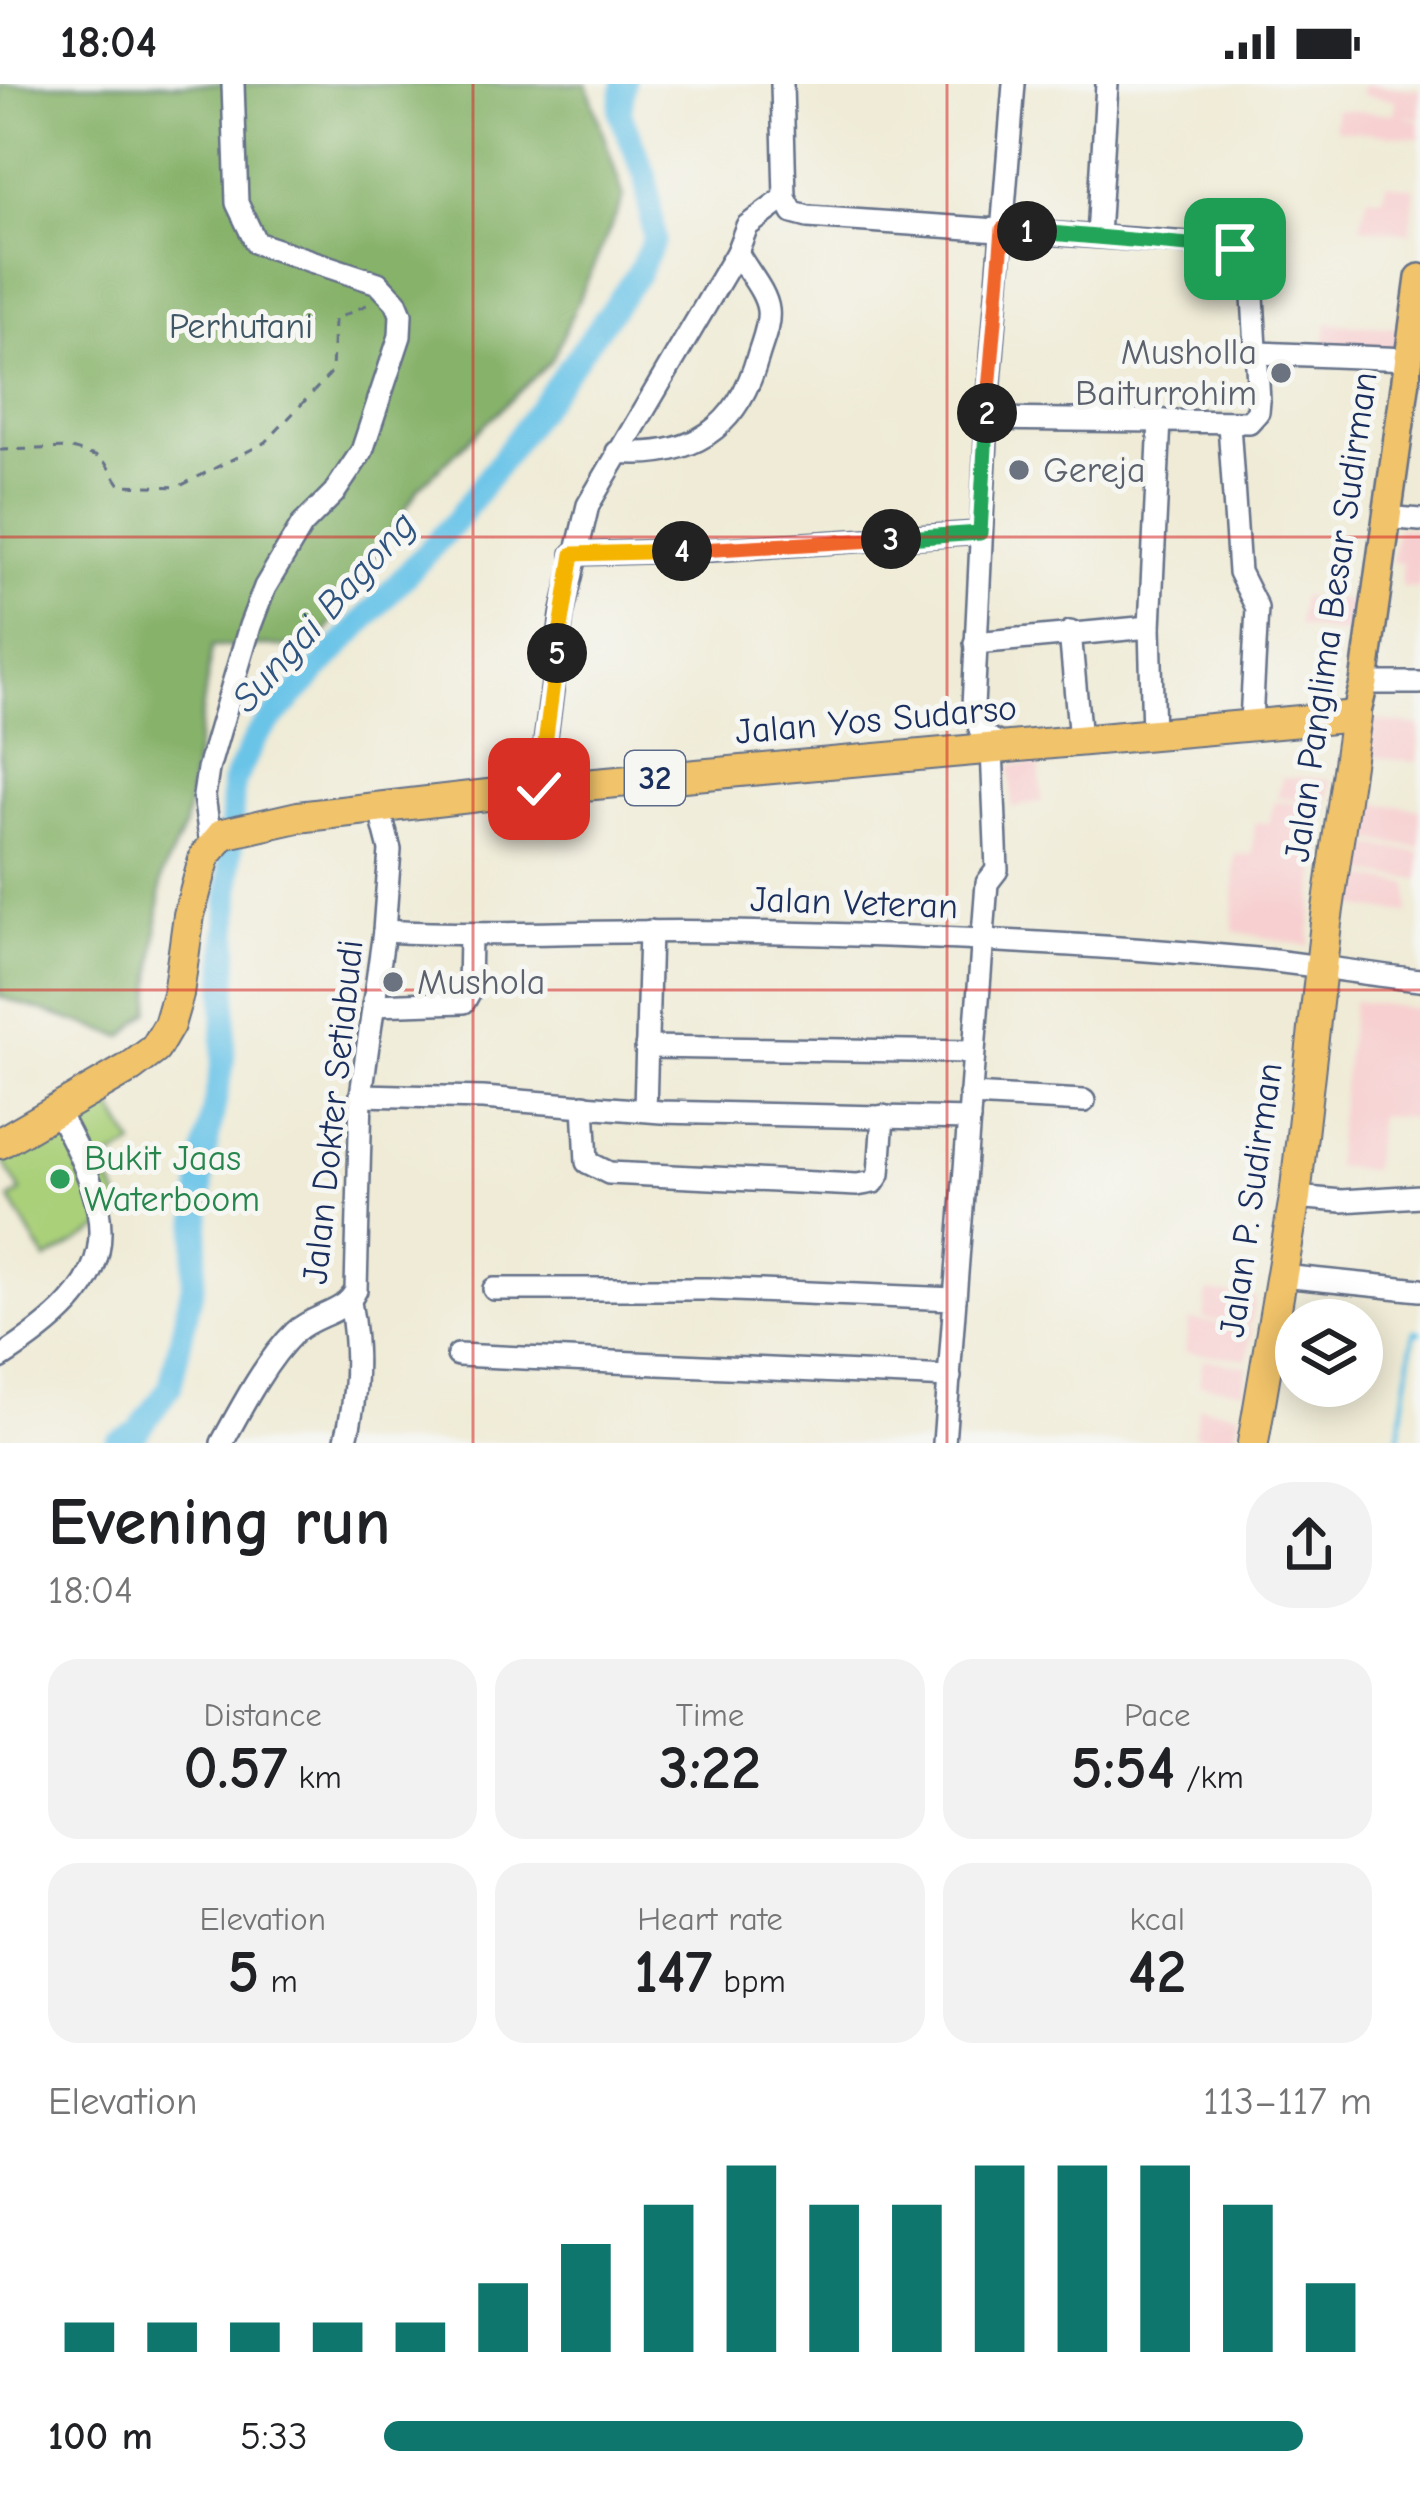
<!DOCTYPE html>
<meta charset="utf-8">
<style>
:root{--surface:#fff;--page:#f2f2f2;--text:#202124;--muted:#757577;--accent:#0f766e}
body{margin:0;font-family:"Comic Neue",sans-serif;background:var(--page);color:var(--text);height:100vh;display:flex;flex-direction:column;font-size:45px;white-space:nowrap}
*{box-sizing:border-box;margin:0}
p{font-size:39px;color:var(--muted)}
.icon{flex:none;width:66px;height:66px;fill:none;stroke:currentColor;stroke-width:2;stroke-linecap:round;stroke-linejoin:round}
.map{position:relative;height:1359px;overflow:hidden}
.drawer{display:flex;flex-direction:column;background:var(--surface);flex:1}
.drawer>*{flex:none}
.tools{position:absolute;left:1275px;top:1215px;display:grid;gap:24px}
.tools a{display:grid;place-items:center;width:108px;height:108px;border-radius:50%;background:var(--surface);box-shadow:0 6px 30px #0003;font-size:60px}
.pin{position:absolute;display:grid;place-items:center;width:102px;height:102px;color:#fff;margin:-51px;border-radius:24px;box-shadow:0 6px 18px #0006}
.km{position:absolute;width:60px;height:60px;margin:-30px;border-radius:50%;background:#222;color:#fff;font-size:33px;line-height:60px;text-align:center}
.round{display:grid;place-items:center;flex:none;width:126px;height:126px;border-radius:48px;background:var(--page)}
.summary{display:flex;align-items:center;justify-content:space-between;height:204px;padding:0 48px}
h1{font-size:66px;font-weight:600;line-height:90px}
.metrics{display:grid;grid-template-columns:repeat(3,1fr);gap:18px;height:204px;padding:12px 48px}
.metrics div{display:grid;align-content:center;border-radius:30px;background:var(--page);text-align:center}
.metrics b{font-size:60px;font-weight:600}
.metrics small{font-size:33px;font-weight:400}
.metrics p{font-size:33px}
.chart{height:336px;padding:24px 48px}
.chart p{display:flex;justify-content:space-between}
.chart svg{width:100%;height:216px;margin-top:12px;stroke:var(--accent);stroke-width:6}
ul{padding:0 48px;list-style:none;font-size:39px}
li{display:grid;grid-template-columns:192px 144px 1fr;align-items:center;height:90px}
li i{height:30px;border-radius:15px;background:var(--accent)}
.status{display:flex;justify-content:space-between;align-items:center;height:84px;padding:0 60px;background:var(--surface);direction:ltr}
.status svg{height:33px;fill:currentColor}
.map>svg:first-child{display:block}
.built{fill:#f7cfd0}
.green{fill:#aad07a;stroke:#62806c;stroke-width:3}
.forest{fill:#87b26a;stroke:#517064;stroke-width:3}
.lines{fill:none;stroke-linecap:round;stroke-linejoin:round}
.stream{stroke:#6ac4e8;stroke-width:4.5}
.river{stroke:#6ac4e8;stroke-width:24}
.minor-casing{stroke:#657188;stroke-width:26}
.major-casing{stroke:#657188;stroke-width:32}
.highway-casing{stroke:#657188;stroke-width:34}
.path{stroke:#657188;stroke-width:3;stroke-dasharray:9 9;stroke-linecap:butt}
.minor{stroke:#fff;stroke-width:21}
.major{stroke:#f1c36a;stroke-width:27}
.highway{stroke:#f1c36a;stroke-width:30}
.split-1-casing{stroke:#fff;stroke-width:24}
.split-2-casing{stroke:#fff;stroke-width:24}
.split-3-casing{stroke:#fff;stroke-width:24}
.split-4-casing{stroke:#fff;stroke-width:24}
.split-5-casing{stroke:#fff;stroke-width:24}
.split-6-casing{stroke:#fff;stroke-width:24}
.split-1{stroke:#22a559;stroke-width:15}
.split-2{stroke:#f0652b;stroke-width:15}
.split-3{stroke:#22a559;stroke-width:15}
.split-4{stroke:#f0652b;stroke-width:15}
.split-5{stroke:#f5b400;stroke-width:15}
.split-6{stroke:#f5b400;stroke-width:15}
.grid{fill:none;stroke:#d62828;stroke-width:3;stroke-opacity:0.55}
.worship-dot{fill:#6b7280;stroke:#f6f6f2;stroke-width:4.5}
.leisure-dot{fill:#2e9e5b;stroke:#f6f6f2;stroke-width:4.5}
.labels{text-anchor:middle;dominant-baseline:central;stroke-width:10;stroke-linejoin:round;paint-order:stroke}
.shield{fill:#f6f6f2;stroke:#5d6b8a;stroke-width:3}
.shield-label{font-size:33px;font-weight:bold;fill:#1b2f5e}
.park-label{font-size:36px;fill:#3f5765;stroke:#f6f6f2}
.worship-label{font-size:36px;fill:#5b616d;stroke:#f6f6f2;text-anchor:start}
.street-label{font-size:36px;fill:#1b2f5e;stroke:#f6f6f2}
.leisure-label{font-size:36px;fill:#27864d;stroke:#f6f6f2;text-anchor:start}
.water-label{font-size:39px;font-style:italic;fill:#2f5480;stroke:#f6f6f2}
</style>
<div class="status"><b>18:04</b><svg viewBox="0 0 49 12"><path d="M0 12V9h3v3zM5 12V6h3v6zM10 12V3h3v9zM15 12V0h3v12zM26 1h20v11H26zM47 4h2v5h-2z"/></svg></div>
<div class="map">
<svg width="1420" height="1359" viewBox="0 0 1420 1359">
<rect width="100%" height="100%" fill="#f6f6f2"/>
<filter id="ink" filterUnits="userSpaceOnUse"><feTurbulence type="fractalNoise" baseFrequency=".00833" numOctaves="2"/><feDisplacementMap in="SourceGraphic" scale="24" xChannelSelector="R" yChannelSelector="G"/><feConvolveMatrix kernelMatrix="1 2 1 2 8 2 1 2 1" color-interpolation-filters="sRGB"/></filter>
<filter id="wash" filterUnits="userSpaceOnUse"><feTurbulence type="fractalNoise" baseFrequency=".004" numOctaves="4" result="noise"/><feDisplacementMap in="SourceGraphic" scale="48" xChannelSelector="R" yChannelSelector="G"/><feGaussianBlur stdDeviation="2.7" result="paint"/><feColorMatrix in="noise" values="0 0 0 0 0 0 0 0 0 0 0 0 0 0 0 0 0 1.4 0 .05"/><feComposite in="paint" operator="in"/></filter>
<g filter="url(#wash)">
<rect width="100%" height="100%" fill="#efebd6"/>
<g class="built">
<path d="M1364 0 1420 6V19H1415L1420 21V34L1400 31 1420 37V54L1335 45V25L1394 30 1395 16 1361 11Z"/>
<path d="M1386 99 1415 104 1410 149 1360 143 1368 112 1383 114Z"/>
<path d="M1327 239 1397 244V269L1324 265Z"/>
<path d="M1396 444 1420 445V504L1401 503 1402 479 1392 478Z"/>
<path d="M1301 512 1359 518 1357 553 1298 542Z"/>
<path d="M1371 636 1420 642 1417 678 1366 672Z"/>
<path d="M1039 680 1042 717 1012 724 1010 681Z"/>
<path d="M1282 693 1331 695 1328 717 1277 714Z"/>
<path d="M1274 718 1326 721 1321 740 1309 862 1233 847 1235 770 1252 771 1255 738 1269 739Z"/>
<path d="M1363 718 1420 725V764L1357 754Z"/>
<path d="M1357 759 1420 769V796L1351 787Z"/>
<path d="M1352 792 1409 800V829L1349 822Z"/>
<path d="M1353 917 1420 925V1035L1379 1031 1372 1086 1334 1082Z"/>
<path d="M1207 1208 1255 1214 1251 1241 1204 1235Z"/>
<path d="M1189 1236 1252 1244 1248 1275 1185 1268Z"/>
<path d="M1203 1275 1247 1282 1244 1306 1199 1300Z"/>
<path d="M1199 1322 1239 1329 1234 1358 1194 1351Z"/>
</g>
<path class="green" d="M103 1008 134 1061 100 1081 128 1129 46 1176 10 1115 21 1108 0 1072Z"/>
<path class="forest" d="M0 0H587L624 113 552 276 419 404 317 562H212L185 742 162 791 150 927 123 953 0 913Z"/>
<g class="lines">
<path class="stream" d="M1398 1359 1414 1247 1420 1248"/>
<path class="river" d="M116 1359 137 1348 170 1303 193 1200 204 1074 223 977 233 699 257 651 457 436 638 190 654 156 646 94 620 29 624 0"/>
</g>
</g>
<g filter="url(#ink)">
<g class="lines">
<defs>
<g id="minor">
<path d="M782 0 785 114 793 129 808 133 1219 161 1242 168 1251 177 1259 317 1258 328 1249 338 987 335"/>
<path d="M1098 152 1107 0"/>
<path d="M737 168 747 142 785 114"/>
<path d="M1257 269 1409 275"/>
<path d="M1229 340 1239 488 1257 524 1251 638"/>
<path d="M1386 433 1420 436"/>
<path d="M573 470 711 466 980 449"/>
<path d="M1070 548 1080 656"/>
<path d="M975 559 1150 543"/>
<path d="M1364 599H1420"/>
<path d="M1153 650 1150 543 1160 336"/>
<path d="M1002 661 982 651 973 623 987 335 1014 0"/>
<path d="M539 705 562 531 588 421 737 168C746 186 766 207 768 226 770 241 762 258 758 272 738 344 692 375 617 368"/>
<path d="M211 761 204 712 208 685 250 542 265 503 302 441 334 409 362 367 400 252 401 230 396 218 378 199 256 159 237 119 233 0"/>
<path d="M384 847C499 854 615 845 730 848 905 851 1082 859 1257 875 1312 881 1366 890 1420 896"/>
<path d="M373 921 464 918 469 909 470 850"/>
<path d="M646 963 973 968"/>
<path d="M361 1011 483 1014 661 1028 969 1035"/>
<path d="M970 1011 1084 1017"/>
<path d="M584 1021 587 1078 609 1089 857 1101 874 1098 879 1090 883 1032"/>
<path d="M645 1026 650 847"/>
<path d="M1295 1113 1342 1117 1420 1112"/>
<path d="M1282 1192 1420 1206"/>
<path d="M494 1205H709L955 1215 944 1359"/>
<path d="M955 1215 987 799 997 786 992 665"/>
<path d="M458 1271 950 1293"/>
<path d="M0 1274C120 1197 123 1147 57 1027"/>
<path d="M222 1359C241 1324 266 1276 295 1248 314 1230 345 1230 356 1206L361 1011 384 847 390 766 379 723"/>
<path d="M345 1359C358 1312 359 1266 350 1218"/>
</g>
<path id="major" d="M1356 632 1364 599 1420 194"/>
<path id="highway" d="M0 1059 131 983 155 965 169 941 178 910 189 831 205 772 223 750 298 733 539 705 1356 632 1326 839 1295 1113 1253 1359"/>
</defs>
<use href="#minor" class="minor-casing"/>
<use href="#major" class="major-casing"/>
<use href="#highway" class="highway-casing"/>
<path class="path" d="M0 366 68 364 102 374 120 401 178 403 266 358 332 288 334 236 373 218"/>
<use href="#minor" class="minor"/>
<use href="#major" class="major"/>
<use href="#highway" class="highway"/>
</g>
</g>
<g class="lines" filter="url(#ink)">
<defs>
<path id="split-1" d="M1027 147 1235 165"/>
<path id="split-2" d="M987 329 1003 145 1027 147"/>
<path id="split-3" d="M891 455 980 449 987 329"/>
<path id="split-4" d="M682 467 891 455"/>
<path id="split-5" d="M557 569 573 470 682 467"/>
<path id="split-6" d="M539 705 557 569"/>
</defs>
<use href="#split-1" class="split-1-casing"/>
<use href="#split-2" class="split-2-casing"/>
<use href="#split-3" class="split-3-casing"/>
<use href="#split-4" class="split-4-casing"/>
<use href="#split-5" class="split-5-casing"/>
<use href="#split-6" class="split-6-casing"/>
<use href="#split-1" class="split-1"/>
<use href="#split-2" class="split-2"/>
<use href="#split-3" class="split-3"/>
<use href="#split-4" class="split-4"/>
<use href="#split-5" class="split-5"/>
<use href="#split-6" class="split-6"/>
</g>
<path class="grid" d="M473 0V1359M947 0V1359M0 453H1420M0 906H1420"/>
<g class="worship-dot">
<circle cx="1281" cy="289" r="12"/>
<circle cx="1019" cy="386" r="12"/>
<circle cx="393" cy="898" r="12"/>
</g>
<circle class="leisure-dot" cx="60" cy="1095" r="12"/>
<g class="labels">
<rect class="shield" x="625" y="667" width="60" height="54" rx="9"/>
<g class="shield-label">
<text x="655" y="694">32</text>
</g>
<g class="park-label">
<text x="241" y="242">Perhutani</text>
</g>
<g class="worship-label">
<text x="1257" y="268" text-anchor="end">Musholla<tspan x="1257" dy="41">Baiturrohim</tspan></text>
<text x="1043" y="386">Gereja</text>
<text x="417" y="898">Mushola</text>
</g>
<g class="street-label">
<text transform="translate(1331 533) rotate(-82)">Jalan Panglima Besar Sudirman</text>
<text transform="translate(876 636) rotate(-5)">Jalan Yos Sudarso</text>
<text transform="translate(854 819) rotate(2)">Jalan Veteran</text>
<text transform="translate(333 1028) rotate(-84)">Jalan Dokter Setiabudi</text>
<text transform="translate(1251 1116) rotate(-82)">Jalan P. Sudirman</text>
</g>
<g class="leisure-label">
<text x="84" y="1074">Bukit Jaas<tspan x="84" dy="41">Waterboom</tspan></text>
</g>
<g class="water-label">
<text transform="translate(324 528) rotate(-48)">Sungai Bagong</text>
</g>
</g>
</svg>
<div class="tools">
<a><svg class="icon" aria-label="layers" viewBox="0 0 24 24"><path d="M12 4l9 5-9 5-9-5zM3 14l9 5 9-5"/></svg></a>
</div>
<div class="pin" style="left:1235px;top:165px;background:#1e9e55"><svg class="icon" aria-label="arrive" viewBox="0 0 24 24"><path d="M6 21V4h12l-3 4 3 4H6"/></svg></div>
<div class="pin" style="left:539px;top:705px;background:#d93025"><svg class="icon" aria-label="check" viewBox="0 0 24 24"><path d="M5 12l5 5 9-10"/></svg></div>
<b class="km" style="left:1027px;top:147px">1</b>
<b class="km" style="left:987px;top:329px">2</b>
<b class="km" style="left:891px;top:455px">3</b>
<b class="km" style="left:682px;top:467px">4</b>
<b class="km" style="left:557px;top:569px">5</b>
</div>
<section class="drawer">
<div class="summary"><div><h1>Evening run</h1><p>18:04</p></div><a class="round"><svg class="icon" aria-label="share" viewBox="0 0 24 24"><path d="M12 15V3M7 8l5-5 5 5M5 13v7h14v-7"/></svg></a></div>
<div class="metrics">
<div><p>Distance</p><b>0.57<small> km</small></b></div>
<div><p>Time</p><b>3:22</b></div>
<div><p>Pace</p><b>5:54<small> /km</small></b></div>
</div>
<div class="metrics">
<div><p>Elevation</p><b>5<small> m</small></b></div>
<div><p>Heart rate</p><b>147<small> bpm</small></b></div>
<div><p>kcal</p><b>42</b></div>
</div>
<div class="chart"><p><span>Elevation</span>113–117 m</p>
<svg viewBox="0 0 160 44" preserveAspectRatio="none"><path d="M5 44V38M15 44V38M25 44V38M35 44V38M45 44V38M55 44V30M65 44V22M75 44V14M85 44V6M95 44V14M105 44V14M115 44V6M125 44V6M135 44V6M145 44V14M155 44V30"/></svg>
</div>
<ul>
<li><b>100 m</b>5:33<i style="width:93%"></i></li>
</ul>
</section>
